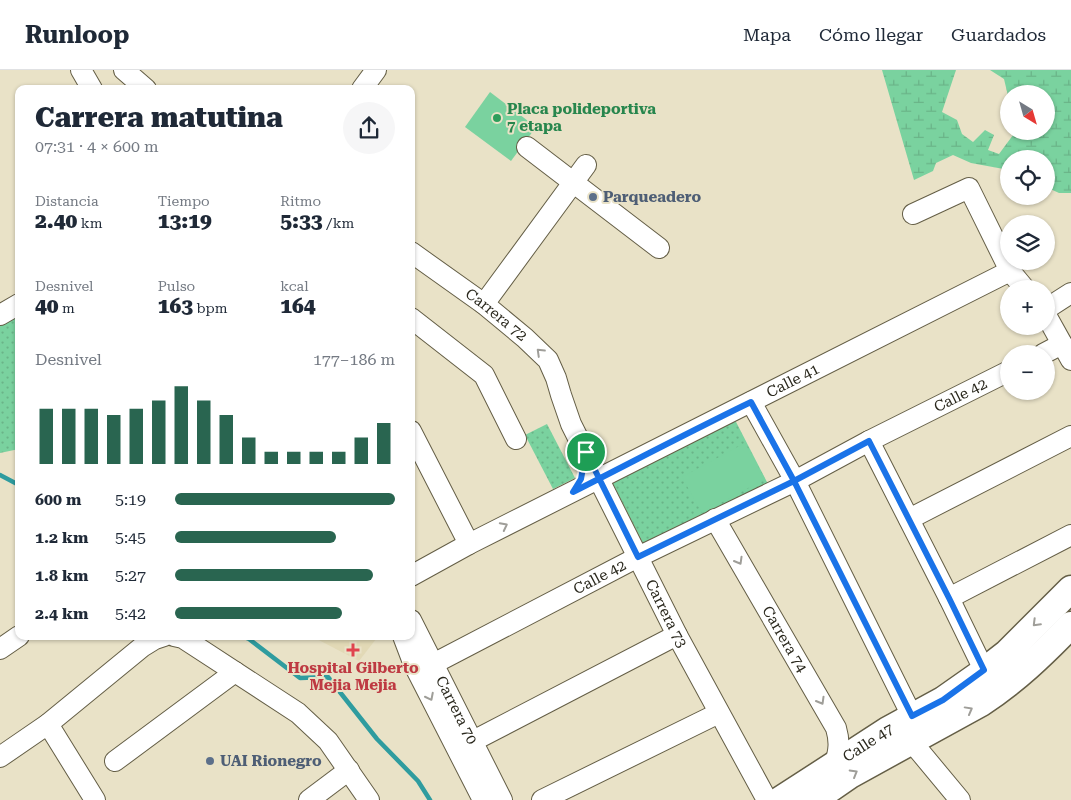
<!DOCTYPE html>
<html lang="es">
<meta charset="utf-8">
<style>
:root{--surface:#fff;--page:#f6f6f7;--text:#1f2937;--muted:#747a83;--line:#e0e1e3;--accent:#296550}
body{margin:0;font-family:"Roboto Serif",serif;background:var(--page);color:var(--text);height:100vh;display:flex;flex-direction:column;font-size:19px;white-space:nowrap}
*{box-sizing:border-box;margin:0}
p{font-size:16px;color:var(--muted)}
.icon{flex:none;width:28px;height:28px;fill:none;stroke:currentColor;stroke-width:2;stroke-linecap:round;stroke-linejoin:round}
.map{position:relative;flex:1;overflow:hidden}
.sheet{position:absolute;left:15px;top:15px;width:400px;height:555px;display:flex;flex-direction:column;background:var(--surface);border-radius:10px;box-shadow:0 1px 4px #0004}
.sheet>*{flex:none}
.needle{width:32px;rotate:143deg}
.controls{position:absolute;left:1000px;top:15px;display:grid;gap:10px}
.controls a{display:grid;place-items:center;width:55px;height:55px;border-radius:50%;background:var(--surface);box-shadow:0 1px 4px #0004;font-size:25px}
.pin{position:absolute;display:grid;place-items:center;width:42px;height:42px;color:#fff;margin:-21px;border:2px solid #fff;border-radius:50%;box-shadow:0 1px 5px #0007}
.round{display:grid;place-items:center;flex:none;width:52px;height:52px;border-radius:26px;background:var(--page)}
.head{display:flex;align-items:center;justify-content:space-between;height:85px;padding:0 20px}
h1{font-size:28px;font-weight:800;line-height:38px}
.metrics{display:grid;grid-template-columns:repeat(3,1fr);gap:8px;height:85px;padding:5px 20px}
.metrics div{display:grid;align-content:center}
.metrics b{font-size:21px;font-weight:800}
.metrics small{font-size:14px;font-weight:400}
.metrics p{font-size:14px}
.chart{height:140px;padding:10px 20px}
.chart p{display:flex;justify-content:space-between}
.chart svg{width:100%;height:90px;margin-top:5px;stroke:var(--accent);stroke-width:6}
ul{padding:0 20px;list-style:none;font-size:16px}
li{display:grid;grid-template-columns:80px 60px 1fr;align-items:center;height:38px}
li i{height:12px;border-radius:6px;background:var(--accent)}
header{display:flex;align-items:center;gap:30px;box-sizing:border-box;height:70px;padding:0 25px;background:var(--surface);border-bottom:1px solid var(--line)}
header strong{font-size:24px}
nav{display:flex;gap:28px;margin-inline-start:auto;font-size:18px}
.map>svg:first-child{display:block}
.built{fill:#e2d9b6}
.wetland{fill:url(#wetland-marsh)}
.park{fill:url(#park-dots)}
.pitch{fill:#7ad29f}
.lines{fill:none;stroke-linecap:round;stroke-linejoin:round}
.stream{stroke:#2f9c9f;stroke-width:4.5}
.minor-casing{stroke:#645e46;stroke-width:22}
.major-casing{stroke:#645e46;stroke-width:29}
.minor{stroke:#fff;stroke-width:20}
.major{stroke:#fff;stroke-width:26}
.oneway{stroke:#9f9e99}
.route-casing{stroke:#fff;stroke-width:10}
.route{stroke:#1a73e8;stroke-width:6}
.leisure-dot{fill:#2e9e5b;stroke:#e9e2c7;stroke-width:2}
.service-dot{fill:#5c6f8a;stroke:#e9e2c7;stroke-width:2}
.health-dot{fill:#e0444e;stroke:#e9e2c7;stroke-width:2}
.labels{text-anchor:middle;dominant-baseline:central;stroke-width:4;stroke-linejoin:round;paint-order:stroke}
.leisure-label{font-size:15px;font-weight:bold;fill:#27864d;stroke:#e9e2c7;text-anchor:start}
.service-label{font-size:15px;font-weight:bold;fill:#4e5e75;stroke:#e9e2c7;text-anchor:start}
.street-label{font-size:15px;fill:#2a281d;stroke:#e9e2c7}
.health-label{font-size:15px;font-weight:bold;fill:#be3a42;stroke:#e9e2c7}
</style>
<header>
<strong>Runloop</strong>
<nav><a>Mapa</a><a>Cómo llegar</a><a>Guardados</a></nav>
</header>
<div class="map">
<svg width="1071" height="730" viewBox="0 0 1071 730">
<defs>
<pattern id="wetland-marsh" width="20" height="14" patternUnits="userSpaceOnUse" patternTransform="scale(1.25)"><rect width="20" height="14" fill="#7ad29f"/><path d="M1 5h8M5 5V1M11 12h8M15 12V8" fill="none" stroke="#6ab488"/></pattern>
<pattern id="park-dots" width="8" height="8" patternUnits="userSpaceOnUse" patternTransform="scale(1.25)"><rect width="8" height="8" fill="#7ad29f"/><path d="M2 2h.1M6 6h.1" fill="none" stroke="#6ab488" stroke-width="1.8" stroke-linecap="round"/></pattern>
</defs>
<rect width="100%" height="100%" fill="#e9e2c7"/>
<path class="built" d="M311 566H375L376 569 359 591Z"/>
<path class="wetland" d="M882 0H956L942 42 957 50 962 64 973 72 985 60 994 65 988 80 999 84 1016 61H1046V24H1009V30L1004 9 990 0H1071V123H1059L1046 117V89H1009V100L971 93 953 85 936 93 933 101 914 110Z"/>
<g class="park">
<path d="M19 244V379L0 383V256L8 248Z"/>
<path d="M734 348 768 414 645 477 611 410Z"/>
<path d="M547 354 575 408 553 419 525 365Z"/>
</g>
<g class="pitch">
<path d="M490 22 536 57 511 91 465 57Z"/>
<path d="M745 373 765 409 702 443 682 407Z"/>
</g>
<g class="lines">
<g class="stream">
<path d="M0 405 19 415"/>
<path d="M242 566 249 569 300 608 328 607 377 669 418 711 430 730"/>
</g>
<defs>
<g id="minor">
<path d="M81 0 92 19"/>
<path d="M124 0 146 19"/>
<path d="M362 19 376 0"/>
<path d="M527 77 659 178"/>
<path d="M913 144 969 118 1010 201 1025 219"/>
<path id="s1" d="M411 182 484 234 525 268 548 290 556 308 561 325 571 354 677 565 767 730"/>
<path d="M484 234 586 95"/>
<path d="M1046 239 1071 223"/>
<path d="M0 245 19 234"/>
<path d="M1046 245 1071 290"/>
<path d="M411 248 484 305 516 369"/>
<path d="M1043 284 1062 274"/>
<path d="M751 332 795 411 912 646"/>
<path d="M411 361 469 474"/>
<path d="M869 371 949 528 984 600"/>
<path id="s2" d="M715 449 836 658C840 672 839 680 835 694"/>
<path d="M909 449 1071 366"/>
<path id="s3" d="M411 506 469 474 1010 201"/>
<path d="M949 528 1071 465"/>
<path id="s4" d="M411 550 502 730"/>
<path d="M174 566 183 568 298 643 328 671 369 730"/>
<path d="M403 566 414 595 483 730"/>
<path d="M0 579 19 566"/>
<path id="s5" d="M433 594 638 487 795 411 869 371 1009 301"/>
<path d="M48 654 95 730"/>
<path d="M473 671 677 565"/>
<path d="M911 671 960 730"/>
<path d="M0 687 48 654 142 577 155 569 164 566"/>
<path d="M115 691 235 602"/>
<path d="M309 730 349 700"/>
<path d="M542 730 719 643"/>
</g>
<g id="major">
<path id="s6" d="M780 730 888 660 943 630 980 604 1007 583 1071 519"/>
<path d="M814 730 850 705 981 633C1015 611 1043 584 1071 555"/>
</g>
</defs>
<use href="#minor" class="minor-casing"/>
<use href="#major" class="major-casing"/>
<use href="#minor" class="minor"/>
<use href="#major" class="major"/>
</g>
<defs><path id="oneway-chevron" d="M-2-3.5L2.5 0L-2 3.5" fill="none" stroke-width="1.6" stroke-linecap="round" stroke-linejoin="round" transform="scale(1.25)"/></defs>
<g class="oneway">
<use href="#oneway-chevron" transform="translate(540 282) rotate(-136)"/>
<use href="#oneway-chevron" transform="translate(504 456) rotate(-27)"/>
<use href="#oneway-chevron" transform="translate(739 491) rotate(60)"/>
<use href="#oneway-chevron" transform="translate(1036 553) rotate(135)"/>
<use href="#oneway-chevron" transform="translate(430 627) rotate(63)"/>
<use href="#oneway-chevron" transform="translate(821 631) rotate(60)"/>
<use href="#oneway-chevron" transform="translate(969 640) rotate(-29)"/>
<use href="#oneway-chevron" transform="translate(854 703) rotate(-30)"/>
</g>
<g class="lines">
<defs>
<path id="route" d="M586 382 581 409 573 422C632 392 691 361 751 332L794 411 869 371 949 528 984 600 943 630 912 646 794 411 638 487 586 382"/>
</defs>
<use href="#route" class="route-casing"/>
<use href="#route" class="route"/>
</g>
<circle class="leisure-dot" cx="497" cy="48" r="5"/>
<g class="service-dot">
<circle cx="593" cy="127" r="5"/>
<circle cx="210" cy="691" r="5"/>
</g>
<path class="health-dot" d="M350.5 572.5h5v5h5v5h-5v5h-5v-5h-5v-5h5z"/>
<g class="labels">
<g class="leisure-label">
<text x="507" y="39">Placa polideportiva<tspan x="507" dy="17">7 etapa</tspan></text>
</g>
<g class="service-label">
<text x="603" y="127">Parqueadero</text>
<text x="220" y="691">UAI Rionegro</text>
</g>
<g class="street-label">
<text stroke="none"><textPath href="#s1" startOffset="106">Carrera 72</textPath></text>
<text stroke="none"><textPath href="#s3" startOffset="429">Calle 41</textPath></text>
<text stroke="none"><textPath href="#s5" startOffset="592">Calle 42</textPath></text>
<text stroke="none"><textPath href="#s5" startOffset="188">Calle 42</textPath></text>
<text stroke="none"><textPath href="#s1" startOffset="455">Carrera 73</textPath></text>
<text stroke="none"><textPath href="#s2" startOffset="139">Carrera 74</textPath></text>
<text stroke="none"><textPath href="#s4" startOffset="101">Carrera 70</textPath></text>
<text stroke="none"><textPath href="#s6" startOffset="105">Calle 47</textPath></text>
</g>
<g class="health-label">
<text x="353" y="598">Hospital Gilberto<tspan x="353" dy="17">Mejia Mejia</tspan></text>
</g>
</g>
</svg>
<div class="controls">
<a><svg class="needle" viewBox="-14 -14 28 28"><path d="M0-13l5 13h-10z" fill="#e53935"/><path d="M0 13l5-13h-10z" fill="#747a83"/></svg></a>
<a><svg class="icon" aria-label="locate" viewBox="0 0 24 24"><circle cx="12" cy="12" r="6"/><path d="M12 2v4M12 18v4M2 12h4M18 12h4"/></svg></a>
<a><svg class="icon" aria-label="layers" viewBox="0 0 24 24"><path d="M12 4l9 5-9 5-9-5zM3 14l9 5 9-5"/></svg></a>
<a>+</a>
<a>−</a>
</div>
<div class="pin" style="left:586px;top:382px;background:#1e9e55"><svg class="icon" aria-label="arrive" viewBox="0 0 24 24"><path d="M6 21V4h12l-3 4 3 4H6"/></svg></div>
<section class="sheet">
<div class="head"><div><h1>Carrera matutina</h1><p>07:31 · 4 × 600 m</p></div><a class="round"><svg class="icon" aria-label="share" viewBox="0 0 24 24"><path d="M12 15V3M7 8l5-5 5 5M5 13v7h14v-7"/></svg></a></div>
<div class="metrics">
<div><p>Distancia</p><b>2.40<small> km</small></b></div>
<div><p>Tiempo</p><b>13:19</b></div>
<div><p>Ritmo</p><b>5:33<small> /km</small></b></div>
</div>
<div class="metrics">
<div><p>Desnivel</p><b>40<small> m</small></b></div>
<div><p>Pulso</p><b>163<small> bpm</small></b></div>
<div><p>kcal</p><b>164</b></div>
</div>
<div class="chart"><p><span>Desnivel</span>177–186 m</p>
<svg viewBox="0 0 160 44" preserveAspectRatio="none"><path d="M5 44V17M15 44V17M25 44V17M35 44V20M45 44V17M55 44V13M65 44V6M75 44V13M85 44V20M95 44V31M105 44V38M115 44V38M125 44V38M135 44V38M145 44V31M155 44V24"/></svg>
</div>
<ul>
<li><b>600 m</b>5:19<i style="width:100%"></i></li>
<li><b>1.2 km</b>5:45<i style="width:73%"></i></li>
<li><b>1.8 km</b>5:27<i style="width:90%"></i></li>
<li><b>2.4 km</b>5:42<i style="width:76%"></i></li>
</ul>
</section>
</div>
